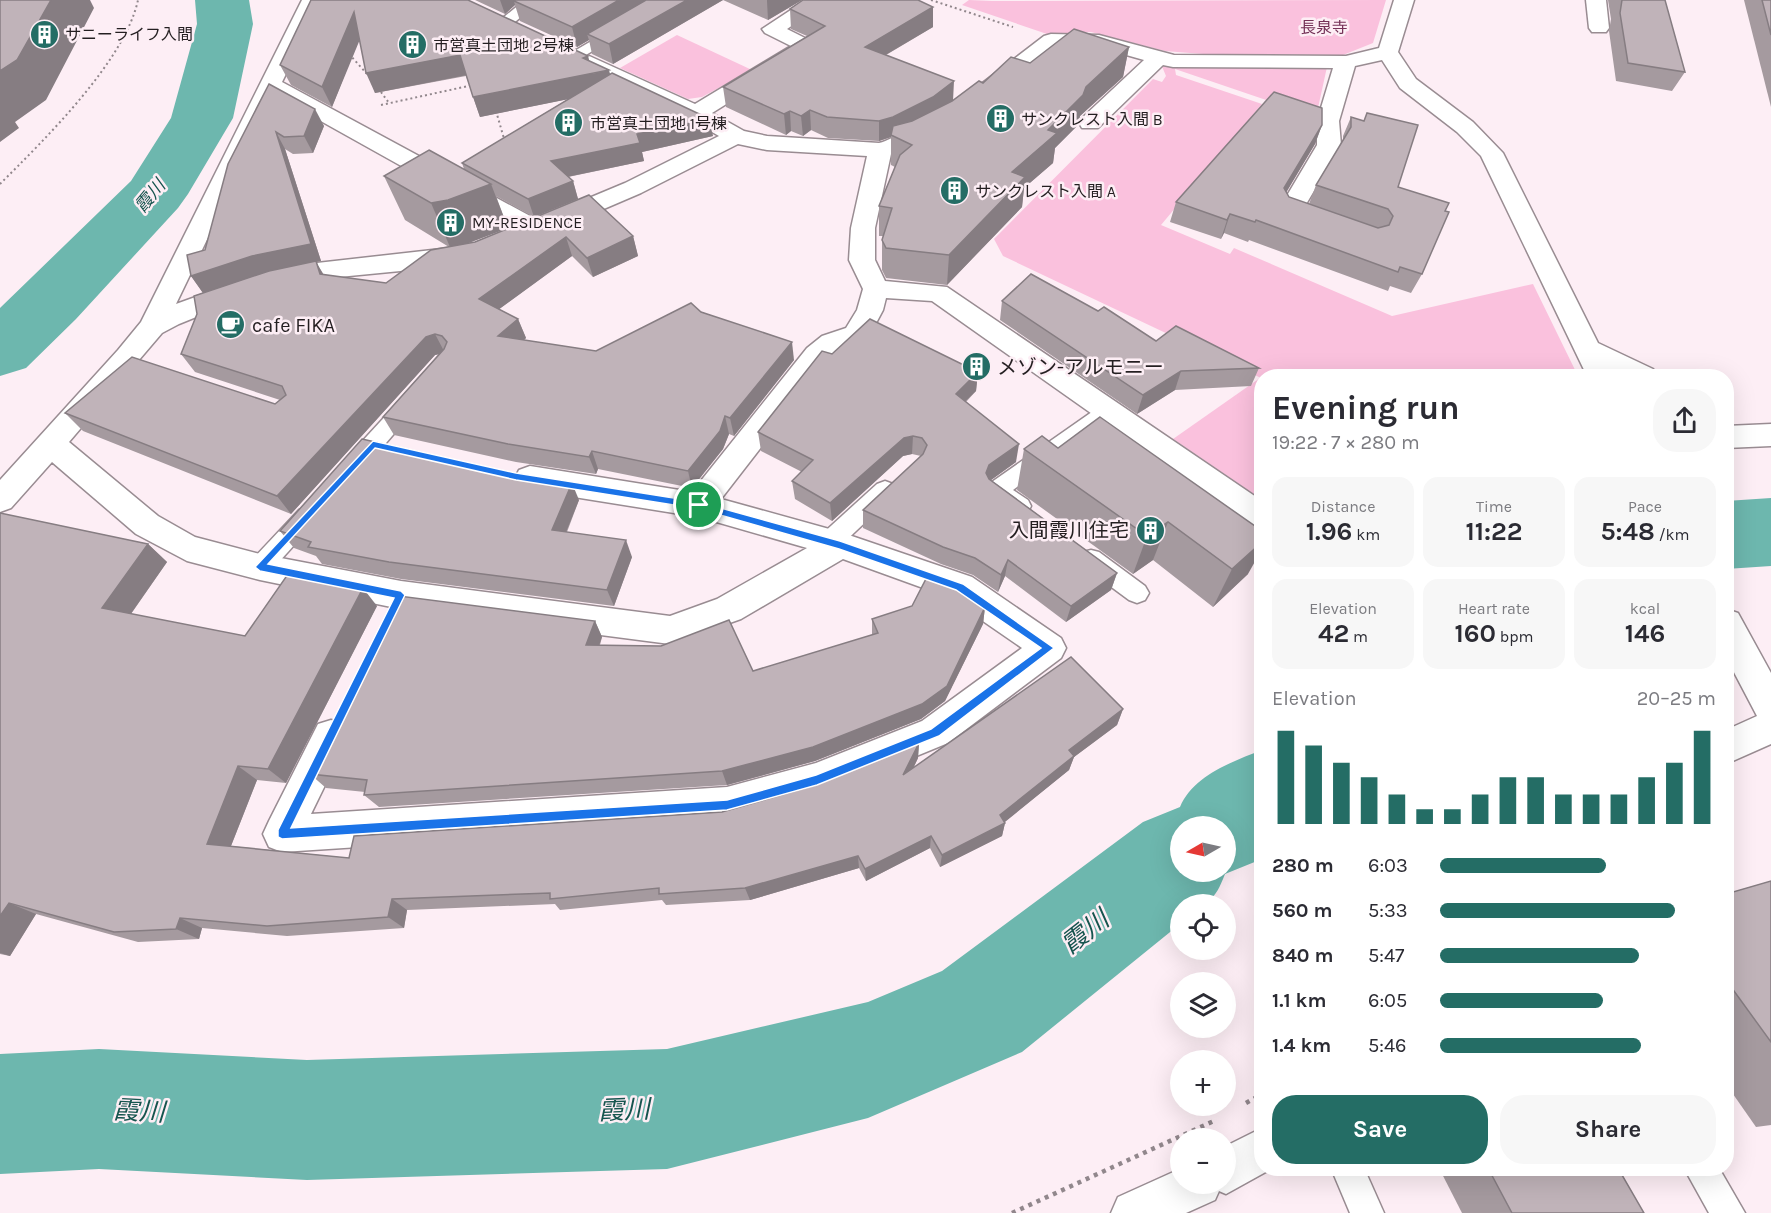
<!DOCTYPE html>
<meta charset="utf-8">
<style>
:root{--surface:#fff;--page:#f7f7f7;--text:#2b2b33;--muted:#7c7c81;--accent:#246d65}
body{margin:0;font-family:Karla,"Noto Sans JP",sans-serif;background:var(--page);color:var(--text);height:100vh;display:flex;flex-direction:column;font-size:22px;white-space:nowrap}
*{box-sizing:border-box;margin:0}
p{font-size:20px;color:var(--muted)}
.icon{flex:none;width:33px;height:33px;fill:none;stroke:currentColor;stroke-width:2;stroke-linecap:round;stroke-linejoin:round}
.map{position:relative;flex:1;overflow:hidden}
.drawer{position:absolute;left:1254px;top:369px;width:480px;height:807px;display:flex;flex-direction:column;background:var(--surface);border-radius:24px;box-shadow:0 6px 24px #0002}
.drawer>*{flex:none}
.needle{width:39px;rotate:261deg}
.tools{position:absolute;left:1170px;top:816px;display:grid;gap:12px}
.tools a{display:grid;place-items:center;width:66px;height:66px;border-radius:50%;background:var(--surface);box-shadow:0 6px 24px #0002;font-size:30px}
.pin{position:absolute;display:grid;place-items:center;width:51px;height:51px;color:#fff;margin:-26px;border:3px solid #fff;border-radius:50%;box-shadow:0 2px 6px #0007}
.round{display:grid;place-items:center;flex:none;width:63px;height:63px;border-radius:24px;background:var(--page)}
.summary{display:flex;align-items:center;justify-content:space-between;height:102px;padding:0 18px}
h1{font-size:33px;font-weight:700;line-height:45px}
.stats{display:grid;grid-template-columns:repeat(3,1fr);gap:9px;height:102px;padding:6px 18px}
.stats div{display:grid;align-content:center;border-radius:15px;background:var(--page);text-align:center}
.stats b{font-size:26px;font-weight:700}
.stats small{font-size:16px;font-weight:400}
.stats p{font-size:16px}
.chart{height:168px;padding:12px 18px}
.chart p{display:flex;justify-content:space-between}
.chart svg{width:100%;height:108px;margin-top:6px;stroke:var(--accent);stroke-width:6}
.button{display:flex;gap:12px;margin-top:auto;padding:12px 18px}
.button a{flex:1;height:69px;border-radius:24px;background:var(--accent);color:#fff;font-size:24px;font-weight:700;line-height:69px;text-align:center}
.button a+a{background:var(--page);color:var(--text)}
ul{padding:0 18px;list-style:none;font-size:20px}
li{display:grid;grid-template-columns:96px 72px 1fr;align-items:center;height:45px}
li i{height:15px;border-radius:8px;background:var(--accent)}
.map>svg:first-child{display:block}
.green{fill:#fac1dd}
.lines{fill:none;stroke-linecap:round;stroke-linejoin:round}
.river{fill:#6db7ae;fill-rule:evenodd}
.service-casing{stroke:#998c92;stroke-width:3}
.minor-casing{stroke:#998c92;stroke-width:3}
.path-far1{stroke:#91878c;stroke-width:2;stroke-dasharray:2 3;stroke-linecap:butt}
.path{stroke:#91878c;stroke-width:4.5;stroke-dasharray:4 5;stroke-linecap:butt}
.service{fill:#fff;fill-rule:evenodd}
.minor{fill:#fff;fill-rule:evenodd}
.wall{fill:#a59a9f}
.shaded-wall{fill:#867d82}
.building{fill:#c0b3b9;stroke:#867d82;stroke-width:1.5}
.route{fill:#1a73e8;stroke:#fff;stroke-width:1.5;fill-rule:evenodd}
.labels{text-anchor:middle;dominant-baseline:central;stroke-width:5;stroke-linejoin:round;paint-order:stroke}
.far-park-label{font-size:16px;fill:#753258;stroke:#fdeef5}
.far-poi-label{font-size:16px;fill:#241f21;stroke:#fdeef5;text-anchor:start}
.far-water-label{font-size:18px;font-style:italic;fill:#15544e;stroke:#fdeef5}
.poi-label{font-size:20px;fill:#241f21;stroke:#fdeef5;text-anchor:start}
.near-water-label{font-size:26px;font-style:italic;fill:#15544e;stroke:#fdeef5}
</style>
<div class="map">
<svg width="1771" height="1213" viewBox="0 0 1771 1213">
<rect width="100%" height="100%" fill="#fdeef5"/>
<g class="green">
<path d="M969 0 992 1 1386 0 1373 43 1343 55 1203 54 1165 51 1091 32 1047 34 962 5Z"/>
<path d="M677 35 752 70 702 97 688 99 620 68Z"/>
<path d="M1161 64 1327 67 1316 117 1175 69 1176 75 1262 104 1161 225 1230 254 1234 248 1392 316 1533 284 1578 376 1261 378 1003 256 994 239 1153 79 1162 82 1166 76Z"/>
<path d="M1260 378 1261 379V499L1173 439Z"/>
</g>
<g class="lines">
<g class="river">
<path d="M195 0H249L253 24 233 118 188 194 178 208 76 319 26 368 0 376V308L131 181 171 118 197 24Z"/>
<path d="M1771 498V566L1726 569V501Z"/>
<path d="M1262 750V859L1225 874C1214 902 1210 904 1180 904V924L1022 1052 868 1118 667 1169 307 1180 99 1169 0 1174V1054L99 1049 307 1060 667 1049 868 1002 942 971 1143 822 1180 807C1193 776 1231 762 1262 750ZM1180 826H1226V872H1180Z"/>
</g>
<defs>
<g id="service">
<path d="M525 0H541L509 27H499L497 24 499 21Z"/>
<path d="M661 0H679L579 59 574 61 566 56Z"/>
<path d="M410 394 417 397 420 402 417 407 361 472 353 474 345 472 342 466 345 460 403 397Z"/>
<path d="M1106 404 1113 407 1116 412 1113 417 1013 490 1028 500 1031 506 1028 512C1013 517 993 503 986 490L989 484 1099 407Z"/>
<path d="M885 481 893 484 896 490 893 496 837 549 829 551 821 549 818 542 821 535 877 484Z"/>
<path d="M307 507 315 510 318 516 315 522 268 574 260 577 252 574 248 567 252 560 299 510Z"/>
<path d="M1091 550 1099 552 1145 586 1149 593 1145 600 1137 603 1129 600 1083 566 1079 559 1083 552Z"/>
<path d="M1331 1168H1364L1384 1213H1350Z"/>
<path d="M1684 1168H1719L1745 1213H1709Z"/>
</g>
<g id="minor">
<path d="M302 0H322L282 82 543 223 546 229 543 235 534 237 525 235 276 96 176 304 240 281 308 264 459 247 468 249 472 255 468 261 421 269 308 280 238 300 179 324 162 333 69 442 158 516 195 537 260 554 401 581 670 616 717 599 807 548 699 517 530 490 519 486 515 478 519 470 530 466 692 492 807 348 822 336 846 328 857 310 863 289 849 260 851 228 867 156 767 150 738 144 641 193 564 226 555 229 546 226 543 221 546 216 625 183 719 136 688 118 562 58 558 54 562 50H576L695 104 791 46 765 33 762 29 806 0H830L787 29 813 42 816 46 813 50 712 113 744 131 767 136 879 143C898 138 920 119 939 124L942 129C932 143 907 150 891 154L875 228V260L885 281 947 287 1262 501V529L1251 526 932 301 886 298 883 310 866 342 842 350 827 362 721 499 840 532 972 577 1061 638 1066 648 1061 658 948 743 817 797 727 823 282 852 269 847 263 834 269 821 318 724 331 720 344 724 349 736 311 814 727 787 816 763 922 721 1022 648 948 597 843 559 741 619 670 644 401 609 260 580 187 561 136 534 52 462 11 508 0 512V480L118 350 141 322Z"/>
<path d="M1394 0H1414L1398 52 1416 79 1473 122 1503 153 1598 343 1653 369 1657 376H1620L1614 374 1615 376H1587L1481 156 1457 132 1400 88 1382 60 1355 66 1339 121 1341 145 1305 206 1332 215 1335 220 1332 225 1323 228 1282 214 1279 209 1317 145V121L1333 68 1173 67 1163 65 1098 128H1082L1079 123 1082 118 1144 60 1098 47 1056 46 995 93H979L976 88 1044 36 1051 34 1099 35 1174 55 1346 56 1379 48Z"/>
<path d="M1586 0H1606L1609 28 1606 32H1592L1589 28Z"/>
<path d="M1771 424V446L1726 448V426Z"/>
<path d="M1726 609 1738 613 1771 673V744L1726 764V730L1757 716 1726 657Z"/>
<path d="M1262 1128V1168H1273L1226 1194 1219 1191 1215 1200 1186 1213H1111L1118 1197 1180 1169V1184H1226V1146Z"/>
</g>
</defs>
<use href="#service" class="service-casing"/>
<use href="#minor" class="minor-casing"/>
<g class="path-far1">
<path d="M931 0 1013 27"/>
<path d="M349 54 368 75"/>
<path d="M378 88 389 103"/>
<path d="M381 105 473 85"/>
<path d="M496 111 505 142"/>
<path d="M0 184C44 140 125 61 138 0"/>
</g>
<g class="path">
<path d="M1246 1103 1262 1094"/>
<path d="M1012 1213 1216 1120"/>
</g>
<use href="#service" class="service"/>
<use href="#minor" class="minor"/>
</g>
<g class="wall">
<path d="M311 0 588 56 589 61 713 136 642 152 644 161 568 177 573 181 578 199 534 217 496 196 508 228 468 243 475 242 589 195 633 236 638 256 593 277 572 256 499 309 518 319 526 338 524 340 596 351 701 312 794 360 734 436 729 434 723 449 692 488 598 469 596 474 516 462 394 435 383 417 439 354 435 355 291 514 83 431 65 413 275 404 280 400 195 372 181 354 197 314 203 293 191 276 205 250 269 84 324 126 313 153 293 154 285 149 321 261 316 262 324 275 386 283 449 247 405 220 384 176 464 169 462 163 568 99 480 117 466 76 375 93 359 39 332 107 291 85 280 65Z"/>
<path d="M475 0H802L768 20 723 0 613 64 592 54 589 40 577 47 520 21 515 5 505 14Z"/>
<path d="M1608 0H1665L1685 72 1672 91 1616 81 1609 31 1611 19Z"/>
<path d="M1744 0H1771V107Z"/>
<path d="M933 7V27L886 55 953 101 983 83 1030 63 1129 47 1123 77 1080 116 1078 125 1055 148 1053 163 1024 188 1022 207 947 285 886 278 882 270V240L883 236H879V206L895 167 891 165V137L879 141 828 138 811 130 803 136 791 131 786 135 726 107 723 87 807 36 791 29 790 9Z"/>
<path d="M1351 117 1398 187 1445 211 1422 274 1411 293 1390 286 1388 291 1249 240 1248 242 1224 233 1221 239 1170 222 1176 202 1322 125 1315 144 1286 192 1289 197 1309 204 1316 185 1343 141V136Z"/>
<path d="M1002 301 1098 311 1156 341 1259 368 1251 386 1175 390 1137 414 1000 320Z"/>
<path d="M832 354 978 372 976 391 966 402 1016 462 991 480 1117 573 1111 590 1066 622 1005 576 998 592 973 575 941 564 863 528V510L921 456 912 454 903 456 832 521 795 499 792 481 802 472 761 451 758 432Z"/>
<path d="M1058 448 1248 574 1213 607 1153 560 1133 574 1017 490 1024 449Z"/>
<path d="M579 500 567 532 632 557 614 606 401 579 322 564 316 556 294 548 280 531Z"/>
<path d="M0 513 148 544 167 562 131 614 245 636 377 606 286 783 257 780 231 846 349 858 722 812 816 785 919 743 918 758 913 769 1123 709 1117 725 1074 757 1069 770 1004 822 1005 823 1002 836 940 867 930 848 866 881 859 868 750 900 666 905 662 900 560 910 555 904 407 910 404 928 287 936 202 928 199 939 138 942 36 914 10 956 0 954Z"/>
<path d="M985 607 983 624 945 701 921 719 815 761 727 785 379 807 364 795 365 792 326 788 310 774 595 621 602 637 600 645 753 671 872 635V619Z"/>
<path d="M1771 881V1125L1756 1127 1726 1084V894Z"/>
<path d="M1439 1168H1618L1644 1213H1462Z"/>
</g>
<g class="shaded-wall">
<path d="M51 0H90L94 8 46 100 15 122 19 128 0 142V71Z"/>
<path d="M500 0H521L514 1 515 5 505 14Z"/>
<path d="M619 0H657L587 34 589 40 577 47 572 27Z"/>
<path d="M687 0H723L613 64 609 44Z"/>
<path d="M767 0H802L768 20 767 1Z"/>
<path d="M933 7V27L865 67V47Z"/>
<path d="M354 12 363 32 332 107 322 87Z"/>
<path d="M1129 47 1123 77 1080 116 1078 125 1055 148 1053 163 1024 188 1022 207 947 285 949 255 1012 172 1086 87Z"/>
<path d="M460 55 467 75 375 93 366 73Z"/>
<path d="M588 56 592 74 609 70 614 90 480 117 473 97 583 58Z"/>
<path d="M954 81 953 101 891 135V137L879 141V121Z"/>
<path d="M315 109 324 126 313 153 304 136Z"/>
<path d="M810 110 811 130 803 136 801 116Z"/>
<path d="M790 111 791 131 786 135 784 114Z"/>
<path d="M710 119 713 136 642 152 644 161 557 179 551 161 637 134Z"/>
<path d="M1322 125 1315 144 1277 208 1284 188Z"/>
<path d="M276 132 285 149 321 261 316 262 327 281 203 293 191 276Z"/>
<path d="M573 181 578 199 534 217 528 199Z"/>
<path d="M491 184 508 228 466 244 450 247 431 203Z"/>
<path d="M1230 214 1224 233 1221 239 1227 220Z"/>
<path d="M633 236 638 256 593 277 587 258Z"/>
<path d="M566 237 572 256 487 318 479 299Z"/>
<path d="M518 319 526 338 506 355 498 336Z"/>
<path d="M435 334 445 353 435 355 291 514 277 496 426 337Z"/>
<path d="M792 342 794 360 734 436 730 418Z"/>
<path d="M1181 371 1175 390 1137 414 1143 395Z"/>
<path d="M978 372 976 391 954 412 956 394Z"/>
<path d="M725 416 729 434 723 449 692 488 688 471Z"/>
<path d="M913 436 912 454 903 456 832 521 830 503 904 438Z"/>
<path d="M1019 444 1016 462 987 483 986 473 989 465Z"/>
<path d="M592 451 598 469 596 474 589 457Z"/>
<path d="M572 483 579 500 560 547 552 530Z"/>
<path d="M1168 522 1153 560 1133 574 1147 536Z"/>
<path d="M626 540 632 557 614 606 607 590Z"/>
<path d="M1262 542V549L1248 574 1213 607 1232 569Z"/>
<path d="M148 544 167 562 123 625 102 608Z"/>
<path d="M1008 560 1005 576 998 592 1001 575Z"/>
<path d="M1117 573 1111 590 1066 622 1071 606Z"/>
<path d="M363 588 377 606 286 783 268 769Z"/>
<path d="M985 607 983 624 945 701 921 719 815 761 727 785 722 771Z"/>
<path d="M595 621 602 637 594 660 586 645Z"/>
<path d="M1123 709 1117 725 1074 757 1069 770 1000 826 1005 823 1002 836 940 867 942 855 1069 750Z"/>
<path d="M919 743 918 758 903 789V775Z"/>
<path d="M238 766 257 780 227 856 207 844Z"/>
<path d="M931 836 930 848 866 881 865 869Z"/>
<path d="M858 856 859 868 750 900 745 888Z"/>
<path d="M392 899 407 910 404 928 388 917Z"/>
<path d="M9 903 36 914 10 956 0 953V916Z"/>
<path d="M180 918 202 928 199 939 176 929Z"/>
</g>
<g class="building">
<path d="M0 0H51L17 60 0 71Z"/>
<path d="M311 0H468L588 56 583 58 609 70 473 97 460 55 366 73 354 12 322 87 280 65Z"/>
<path d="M515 0H619L572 27 514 1Z"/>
<path d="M646 0H687L609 44 587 34Z"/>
<path d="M803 0H918L933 7 865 47 954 81 933 97 893 117 879 121 827 117 810 110 801 116 790 111 784 114 723 87 825 26 790 9Z"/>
<path d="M1622 0H1665L1685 72 1628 63 1620 13Z"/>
<path d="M1762 0H1771V35Z"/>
<path d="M1074 29 1129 47 1086 87 1083 95 1048 130 1057 133 1012 172 1025 177 949 255 886 248 882 240 892 208 879 206 900 155 912 145 891 135 893 126 912 121 952 101 979 81 983 83 1011 57 1030 63Z"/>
<path d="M612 73 710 119 637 134 640 143 551 161 573 181 528 199 462 163Z"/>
<path d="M269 84 315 109 304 136 284 137 276 132 311 244 252 256 191 276 187 255 205 250 228 164Z"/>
<path d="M1274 92 1322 108V125L1284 188 1289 197 1378 228 1389 225 1393 216 1388 209 1316 185 1351 127V117L1364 121 1367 113 1418 125 1398 187 1449 203 1445 211 1449 212 1422 274 1400 267 1398 272 1256 220 1255 222 1230 214 1227 220 1176 202Z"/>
<path d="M429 150 491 184 448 200 431 203 384 176Z"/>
<path d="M589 195 633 236 587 258 566 237 479 299 518 319 498 336 596 351 691 303 701 312 792 342 730 418 725 416 720 431 688 471 592 451 589 457 508 444 383 417 444 349 447 342 442 336 435 334 426 337 277 496 65 413 132 357 275 404 286 395 282 386 181 354 197 314 194 296 269 271 316 261 320 274 386 283 431 250 475 242Z"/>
<path d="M1031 274 1098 311 1104 307 1156 341 1176 326 1259 368 1181 371 1143 395 1002 301Z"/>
<path d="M870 319 978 372 956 394 1019 444 989 465 986 473 989 479 1117 573 1071 606 1008 560 1001 575 975 558 943 547 863 510 923 454 927 445 922 438 913 436 904 438 830 503 792 481 813 460 758 432 822 351 832 354Z"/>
<path d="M1100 417 1262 531V542L1232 569 1168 522 1147 536 1024 449 1042 436 1058 448Z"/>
<path d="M362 439 507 472 572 483 552 530 626 540 607 590 389 562 308 547 311 542 280 531Z"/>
<path d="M0 513 148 544 102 608 245 636 288 574 363 588 268 769 238 766 207 844 349 858 354 836 722 812 816 785 919 743 903 775 1071 657 1123 709 1069 750 1074 756 1000 815 1005 823 942 855 931 836 865 869 858 856 745 888 659 894V888L550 899V893L392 899 388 917 267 926 180 918 176 929 114 932 9 903 0 916Z"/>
<path d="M928 575 949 582 985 607 947 686 922 704 813 747 722 771 364 795 367 780 310 774 399 596 595 621 586 645 661 646 729 620 753 671 878 633 872 619 912 606Z"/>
<path d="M1771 881V1042L1726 980V894Z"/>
<path d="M1488 1168H1618L1644 1213H1512Z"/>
</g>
<path class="route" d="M373 441 516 473 699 502 840 541 963 584 1054 648 939 736 817 785 727 810 282 839 278 837V830L394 598 260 571 255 567ZM375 448 516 480 699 509 839 549 956 590 1041 648 931 729 816 775 727 800 291 828 405 595 401 591 268 564Z"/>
<defs>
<symbol id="building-disc" viewBox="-11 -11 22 22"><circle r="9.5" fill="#246d65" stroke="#fdeef5"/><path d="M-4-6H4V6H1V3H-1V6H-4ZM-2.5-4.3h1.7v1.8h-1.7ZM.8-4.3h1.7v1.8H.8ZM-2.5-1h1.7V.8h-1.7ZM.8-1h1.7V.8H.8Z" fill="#fff"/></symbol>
<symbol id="cafe-disc" viewBox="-11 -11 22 22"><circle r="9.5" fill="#246d65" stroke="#fdeef5"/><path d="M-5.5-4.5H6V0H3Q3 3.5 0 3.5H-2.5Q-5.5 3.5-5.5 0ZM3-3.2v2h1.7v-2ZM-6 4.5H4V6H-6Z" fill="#fff"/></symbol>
</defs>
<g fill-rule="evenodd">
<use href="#building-disc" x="28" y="18" width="33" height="33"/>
<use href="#building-disc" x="396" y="28" width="33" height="33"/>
<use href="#building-disc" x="984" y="102" width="33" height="33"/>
<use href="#building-disc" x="552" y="106" width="33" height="33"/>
<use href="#building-disc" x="938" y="174" width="33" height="33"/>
<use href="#building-disc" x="434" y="206" width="33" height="33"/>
<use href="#cafe-disc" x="214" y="308" width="33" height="33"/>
<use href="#building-disc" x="960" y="350" width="33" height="33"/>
<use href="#building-disc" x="1134" y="514" width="33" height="33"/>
</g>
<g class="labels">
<g class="far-park-label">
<text x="1324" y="27">長泉寺</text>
</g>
<g class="far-poi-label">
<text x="65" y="34">サニーライフ入間</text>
<text x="433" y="45">市営真土団地 2号棟</text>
<text x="1021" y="119">サンクレスト入間 B</text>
<text x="590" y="123">市営真土団地 1号棟</text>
<text x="975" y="191">サンクレスト入間 A</text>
<text x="472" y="222">MY-RESIDENCE</text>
</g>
<g class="far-water-label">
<text transform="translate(150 196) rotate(-50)">霞川</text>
</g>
<g class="poi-label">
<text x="252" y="325">cafe FIKA</text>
<text x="997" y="367">メゾン-アルモニー</text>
<text x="1129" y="530" text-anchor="end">入間霞川住宅</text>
</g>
<g class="near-water-label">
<text transform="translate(1085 932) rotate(-38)">霞川</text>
<text transform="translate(624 1110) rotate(-2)">霞川</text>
<text transform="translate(139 1111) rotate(3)">霞川</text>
</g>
</g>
</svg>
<div class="tools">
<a><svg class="needle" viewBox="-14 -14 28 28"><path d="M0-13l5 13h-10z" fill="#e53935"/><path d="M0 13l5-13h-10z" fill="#7c7c81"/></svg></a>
<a><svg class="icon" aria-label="locate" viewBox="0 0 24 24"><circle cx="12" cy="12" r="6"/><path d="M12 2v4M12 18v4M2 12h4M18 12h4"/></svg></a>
<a><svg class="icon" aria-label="layers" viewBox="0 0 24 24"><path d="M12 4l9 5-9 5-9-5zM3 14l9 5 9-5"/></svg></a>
<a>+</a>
<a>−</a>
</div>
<div class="pin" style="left:699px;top:505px;background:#1e9e55"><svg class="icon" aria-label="arrive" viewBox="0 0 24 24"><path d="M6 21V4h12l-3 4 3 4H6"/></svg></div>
<section class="drawer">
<div class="summary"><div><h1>Evening run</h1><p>19:22 · 7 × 280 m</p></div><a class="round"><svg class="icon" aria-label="share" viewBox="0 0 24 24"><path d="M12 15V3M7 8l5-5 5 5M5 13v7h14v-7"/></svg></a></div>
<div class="stats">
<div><p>Distance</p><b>1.96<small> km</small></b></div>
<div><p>Time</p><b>11:22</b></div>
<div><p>Pace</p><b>5:48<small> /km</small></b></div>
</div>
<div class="stats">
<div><p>Elevation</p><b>42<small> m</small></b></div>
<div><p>Heart rate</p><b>160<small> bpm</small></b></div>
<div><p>kcal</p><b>146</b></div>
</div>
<div class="chart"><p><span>Elevation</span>20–25 m</p>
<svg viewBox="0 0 160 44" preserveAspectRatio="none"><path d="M5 44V6M15 44V12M25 44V19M35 44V25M45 44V32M55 44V38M65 44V38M75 44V32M85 44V25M95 44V25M105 44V32M115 44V32M125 44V32M135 44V25M145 44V19M155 44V6"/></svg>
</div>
<ul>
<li><b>280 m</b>6:03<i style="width:60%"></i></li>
<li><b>560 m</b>5:33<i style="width:85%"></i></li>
<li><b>840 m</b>5:47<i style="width:72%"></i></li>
<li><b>1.1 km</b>6:05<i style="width:59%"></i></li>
<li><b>1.4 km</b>5:46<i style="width:73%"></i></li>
</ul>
<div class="button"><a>Save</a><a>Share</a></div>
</section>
</div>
